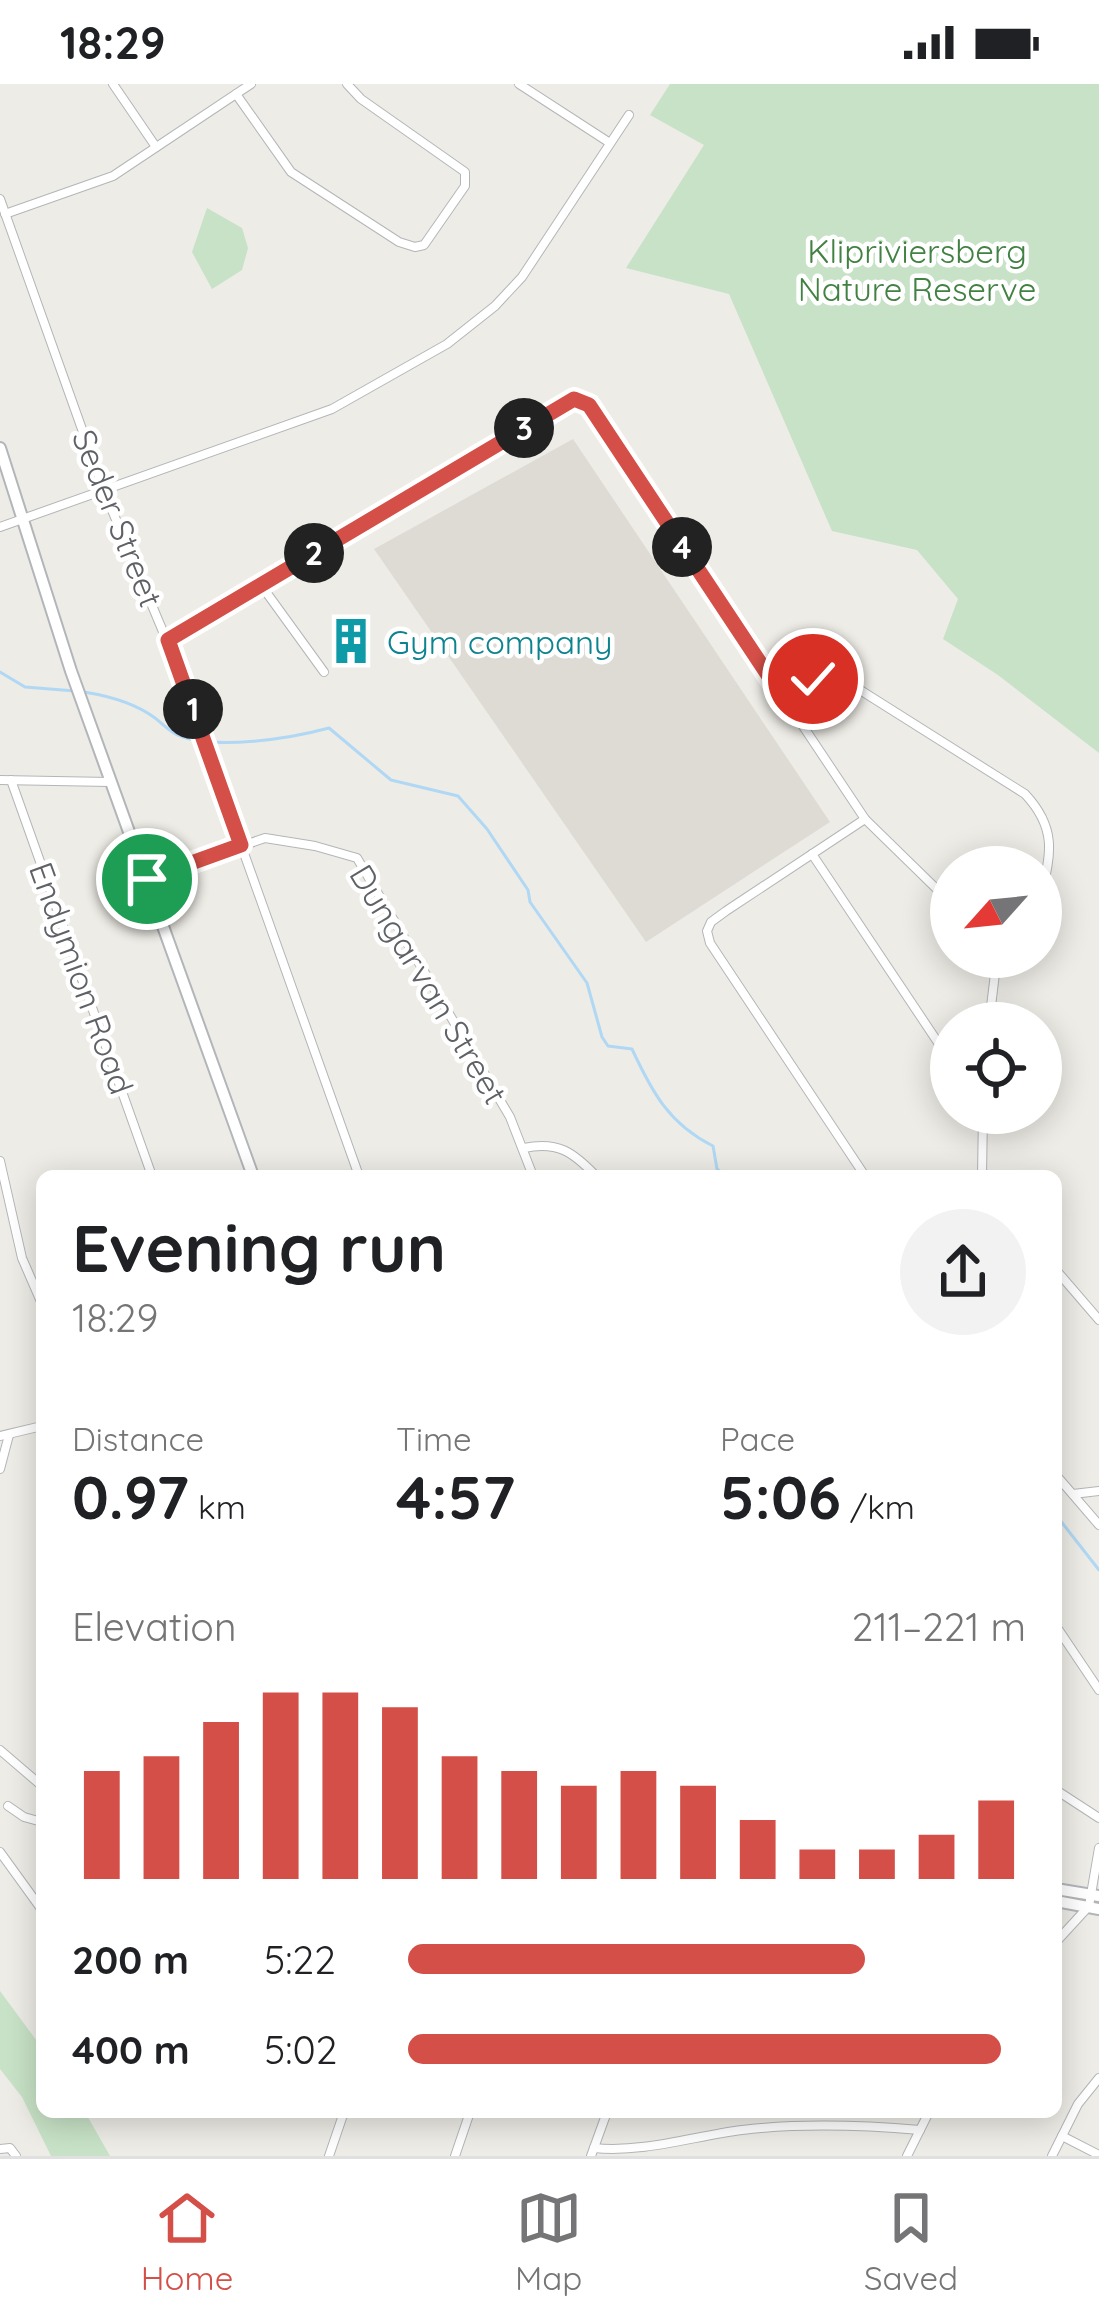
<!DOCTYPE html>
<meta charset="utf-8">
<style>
:root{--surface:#fff;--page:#f2f2f2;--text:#202124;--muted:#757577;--line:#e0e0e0;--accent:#d34f47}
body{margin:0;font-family:Quicksand,sans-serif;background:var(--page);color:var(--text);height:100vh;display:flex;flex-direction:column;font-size:45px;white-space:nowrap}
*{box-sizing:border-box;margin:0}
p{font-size:39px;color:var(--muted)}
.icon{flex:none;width:66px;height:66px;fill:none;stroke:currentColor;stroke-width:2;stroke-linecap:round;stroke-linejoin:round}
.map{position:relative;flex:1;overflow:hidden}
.drawer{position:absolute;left:36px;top:1086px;width:1026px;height:948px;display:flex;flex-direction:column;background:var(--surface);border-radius:18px;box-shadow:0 6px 30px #0003}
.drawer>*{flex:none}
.needle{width:78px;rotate:243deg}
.fabs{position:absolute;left:930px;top:762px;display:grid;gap:24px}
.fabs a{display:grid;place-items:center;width:132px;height:132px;border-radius:50%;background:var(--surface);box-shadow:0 6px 30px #0003;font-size:60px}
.pin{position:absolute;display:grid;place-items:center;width:102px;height:102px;color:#fff;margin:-51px;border:6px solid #fff;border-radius:50%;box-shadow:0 3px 12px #0007}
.km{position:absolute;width:60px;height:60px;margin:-30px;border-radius:50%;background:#222;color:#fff;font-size:33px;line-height:60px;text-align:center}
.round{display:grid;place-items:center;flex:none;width:126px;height:126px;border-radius:63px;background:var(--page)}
.summary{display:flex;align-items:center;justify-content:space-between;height:204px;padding:0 36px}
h1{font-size:66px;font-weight:700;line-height:90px}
.stats{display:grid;grid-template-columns:repeat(3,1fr);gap:18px;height:204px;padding:12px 36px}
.stats div{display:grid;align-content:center}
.stats b{font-size:60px;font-weight:700}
.stats small{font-size:33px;font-weight:400}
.stats p{font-size:33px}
.chart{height:336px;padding:24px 36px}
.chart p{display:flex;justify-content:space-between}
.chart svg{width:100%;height:216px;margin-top:12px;stroke:var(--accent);stroke-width:6}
ul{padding:0 36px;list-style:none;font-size:39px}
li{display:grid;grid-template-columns:192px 144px 1fr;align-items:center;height:90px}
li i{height:30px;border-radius:15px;background:var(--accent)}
.status{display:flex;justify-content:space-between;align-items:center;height:84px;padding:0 60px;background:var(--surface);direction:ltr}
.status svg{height:33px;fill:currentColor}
.dock{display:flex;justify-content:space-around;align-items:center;height:168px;border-top:3px solid var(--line);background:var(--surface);font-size:33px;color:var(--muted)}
.dock a{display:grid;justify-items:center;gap:6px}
.dock .current{color:var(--accent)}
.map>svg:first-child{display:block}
.education{fill:#dedbd5}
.green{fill:#c7e2c6}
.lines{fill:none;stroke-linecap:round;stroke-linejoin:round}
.stream{stroke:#b0d8f4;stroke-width:3}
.street-casing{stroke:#b3b6b9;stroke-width:10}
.secondary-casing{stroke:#b2b5b9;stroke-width:14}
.street{stroke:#fff;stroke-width:8}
.secondary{stroke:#fff;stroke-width:10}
.route-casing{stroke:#fff;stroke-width:24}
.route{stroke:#d34f47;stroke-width:15}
.labels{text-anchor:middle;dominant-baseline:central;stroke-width:9;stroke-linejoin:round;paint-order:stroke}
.park-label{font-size:33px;fill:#418142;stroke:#fff}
.street-label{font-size:33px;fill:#5e6165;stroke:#fff}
.culture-label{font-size:33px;fill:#0d838f;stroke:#fff;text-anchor:start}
</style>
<div class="status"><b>18:29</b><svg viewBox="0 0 49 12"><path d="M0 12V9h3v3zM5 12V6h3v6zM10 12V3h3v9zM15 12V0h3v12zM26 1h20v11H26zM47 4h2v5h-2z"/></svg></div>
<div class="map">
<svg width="1099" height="2072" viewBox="0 0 1099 2072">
<rect width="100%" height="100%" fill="#eeece6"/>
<path class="education" d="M573 355 830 738 646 858 374 465Z"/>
<g class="green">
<path d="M670 0H1099V669L998 591 943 555 958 515 917 466 832 447 729 210 626 184 704 61 650 31Z"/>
<path d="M207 124 242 144 248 164 242 186 212 205 192 168Z"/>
<path d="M0 1907 42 1964V2028H85L110 2072H51L22 2013 0 1985Z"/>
</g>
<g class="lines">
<g class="stream">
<path d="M0 588 25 603 75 607"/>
<path d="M84 608C109 612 135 619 155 634 163 640 170 648 178 651 215 667 292 654 329 644L391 696 458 712 487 745 528 806 530 818 587 899 602 953 608 962 632 965C652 1008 669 1040 713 1062L717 1085 725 1092"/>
<path d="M1056 1431 1099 1486"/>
</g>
<defs>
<g id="street">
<path d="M113 0 156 63"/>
<path d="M519 0 610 59"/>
<path d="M236 10 291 88 399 158 415 163 424 161 465 102V88L361 15 347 0"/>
<path d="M0 115 104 407 177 581 359 1092"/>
<path d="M5 130 113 92 251 0"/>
<path d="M0 443 332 325 447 260 495 222 522 193 629 31"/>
<path d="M261 501 324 588"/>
<path d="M168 556 562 322 581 316 589 321 865 735 951 819"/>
<path d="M778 606 805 595 857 604 1025 710C1056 743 1052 769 1041 810"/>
<path d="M0 696 110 698"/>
<path d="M11 696 152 1092"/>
<path d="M865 735 726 827 711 838 707 847 710 859 865 1092"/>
<path d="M812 770 951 978"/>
<path d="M147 795 265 754 315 762 357 774 510 1033 533 1092"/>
<path d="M989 939 997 873"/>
<path d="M524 1064C558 1057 573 1068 596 1092"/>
<path d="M0 1077 22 1174 42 1220"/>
<path d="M982 1092 983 1029"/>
<path d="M1056 1186 1099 1236"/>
<path d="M0 1352 42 1342"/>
<path d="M0 1385 9 1351"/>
<path d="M1056 1391 1099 1441"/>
<path d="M1073 1410 1099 1407"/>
<path d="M1056 1542 1099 1606"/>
<path d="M0 1666 42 1702"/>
<path d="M1056 1706 1099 1734"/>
<path d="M8 1722 24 1733 42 1738"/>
<path d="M0 1768 42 1826"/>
<path d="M1056 1858 1089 1822 1099 1764"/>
<path d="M1062 2052 1099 2071"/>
<path d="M594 2064C644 2069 694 2052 742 2046 801 2039 861 2041 920 2046"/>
<path d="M0 2065 10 2064 16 2072"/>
<path d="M329 2072 344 2028"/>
<path d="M455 2072 470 2028"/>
<path d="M591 2072 607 2028"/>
<path d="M907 2072 929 2028"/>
<path d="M1052 2072 1078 2020 1099 1994"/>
</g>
<g id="secondary">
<path d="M0 364 71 587 253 1092"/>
<path d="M1056 1805 1099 1812"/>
<path d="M1056 1817 1099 1825"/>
</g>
</defs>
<use href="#street" class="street-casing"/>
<use href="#secondary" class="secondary-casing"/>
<use href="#street" class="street"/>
<use href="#secondary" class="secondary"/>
</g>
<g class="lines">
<defs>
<path id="route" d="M147 795 241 761 168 556 574 315 589 321 778 606 794 597 813 595"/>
</defs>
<use href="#route" class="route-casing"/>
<use href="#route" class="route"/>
</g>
<defs>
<symbol id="building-bare" viewBox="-9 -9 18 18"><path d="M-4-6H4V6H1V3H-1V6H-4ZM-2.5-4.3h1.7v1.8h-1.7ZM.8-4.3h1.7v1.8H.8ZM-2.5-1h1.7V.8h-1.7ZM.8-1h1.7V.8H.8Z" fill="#0f9aa8" stroke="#fff" stroke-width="2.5" paint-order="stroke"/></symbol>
</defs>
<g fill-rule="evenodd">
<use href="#building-bare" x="318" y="524" width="66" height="66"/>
</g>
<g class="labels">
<g class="park-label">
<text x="917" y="166">Klipriviersberg<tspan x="917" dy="38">Nature Reserve</tspan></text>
</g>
<g class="street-label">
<text transform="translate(118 434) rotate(68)">Seder Street</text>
<text transform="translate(82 894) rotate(70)">Endymion Road</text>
<text transform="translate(429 900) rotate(59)">Dungarvan Street</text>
</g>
<g class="culture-label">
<text x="387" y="557">Gym company</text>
</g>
</g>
</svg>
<div class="fabs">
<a><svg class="needle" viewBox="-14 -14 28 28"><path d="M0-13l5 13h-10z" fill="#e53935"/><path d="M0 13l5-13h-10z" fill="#757577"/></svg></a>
<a><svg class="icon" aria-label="locate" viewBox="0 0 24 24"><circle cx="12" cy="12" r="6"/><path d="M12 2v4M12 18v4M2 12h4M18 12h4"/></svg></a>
</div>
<div class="pin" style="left:147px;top:795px;background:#1e9e55"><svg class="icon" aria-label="arrive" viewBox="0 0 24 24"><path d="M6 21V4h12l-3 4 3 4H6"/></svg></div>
<div class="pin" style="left:813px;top:595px;background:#d93025"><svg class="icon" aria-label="check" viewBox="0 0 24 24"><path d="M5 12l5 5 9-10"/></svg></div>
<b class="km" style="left:193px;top:625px">1</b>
<b class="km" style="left:314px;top:469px">2</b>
<b class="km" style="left:524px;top:344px">3</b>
<b class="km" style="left:682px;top:463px">4</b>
<section class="drawer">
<div class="summary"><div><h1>Evening run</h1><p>18:29</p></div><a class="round"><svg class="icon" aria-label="share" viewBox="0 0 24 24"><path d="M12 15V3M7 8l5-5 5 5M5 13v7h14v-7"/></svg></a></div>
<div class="stats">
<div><p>Distance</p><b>0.97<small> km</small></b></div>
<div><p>Time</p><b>4:57</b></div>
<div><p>Pace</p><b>5:06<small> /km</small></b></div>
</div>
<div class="chart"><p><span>Elevation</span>211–221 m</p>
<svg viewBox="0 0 160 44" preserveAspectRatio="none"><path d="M5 44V22M15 44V19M25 44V12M35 44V6M45 44V6M55 44V9M65 44V19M75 44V22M85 44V25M95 44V22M105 44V25M115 44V32M125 44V38M135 44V38M145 44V35M155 44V28"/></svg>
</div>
<ul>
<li><b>200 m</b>5:22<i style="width:74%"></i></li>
<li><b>400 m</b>5:02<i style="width:96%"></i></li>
</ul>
</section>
</div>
<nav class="dock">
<a class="current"><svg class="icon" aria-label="home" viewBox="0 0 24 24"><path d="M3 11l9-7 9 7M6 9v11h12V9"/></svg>Home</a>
<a><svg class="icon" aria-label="map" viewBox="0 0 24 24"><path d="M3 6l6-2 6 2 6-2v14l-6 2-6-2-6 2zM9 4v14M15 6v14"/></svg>Map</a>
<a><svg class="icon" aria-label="saved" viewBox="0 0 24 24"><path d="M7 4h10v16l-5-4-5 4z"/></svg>Saved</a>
</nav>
